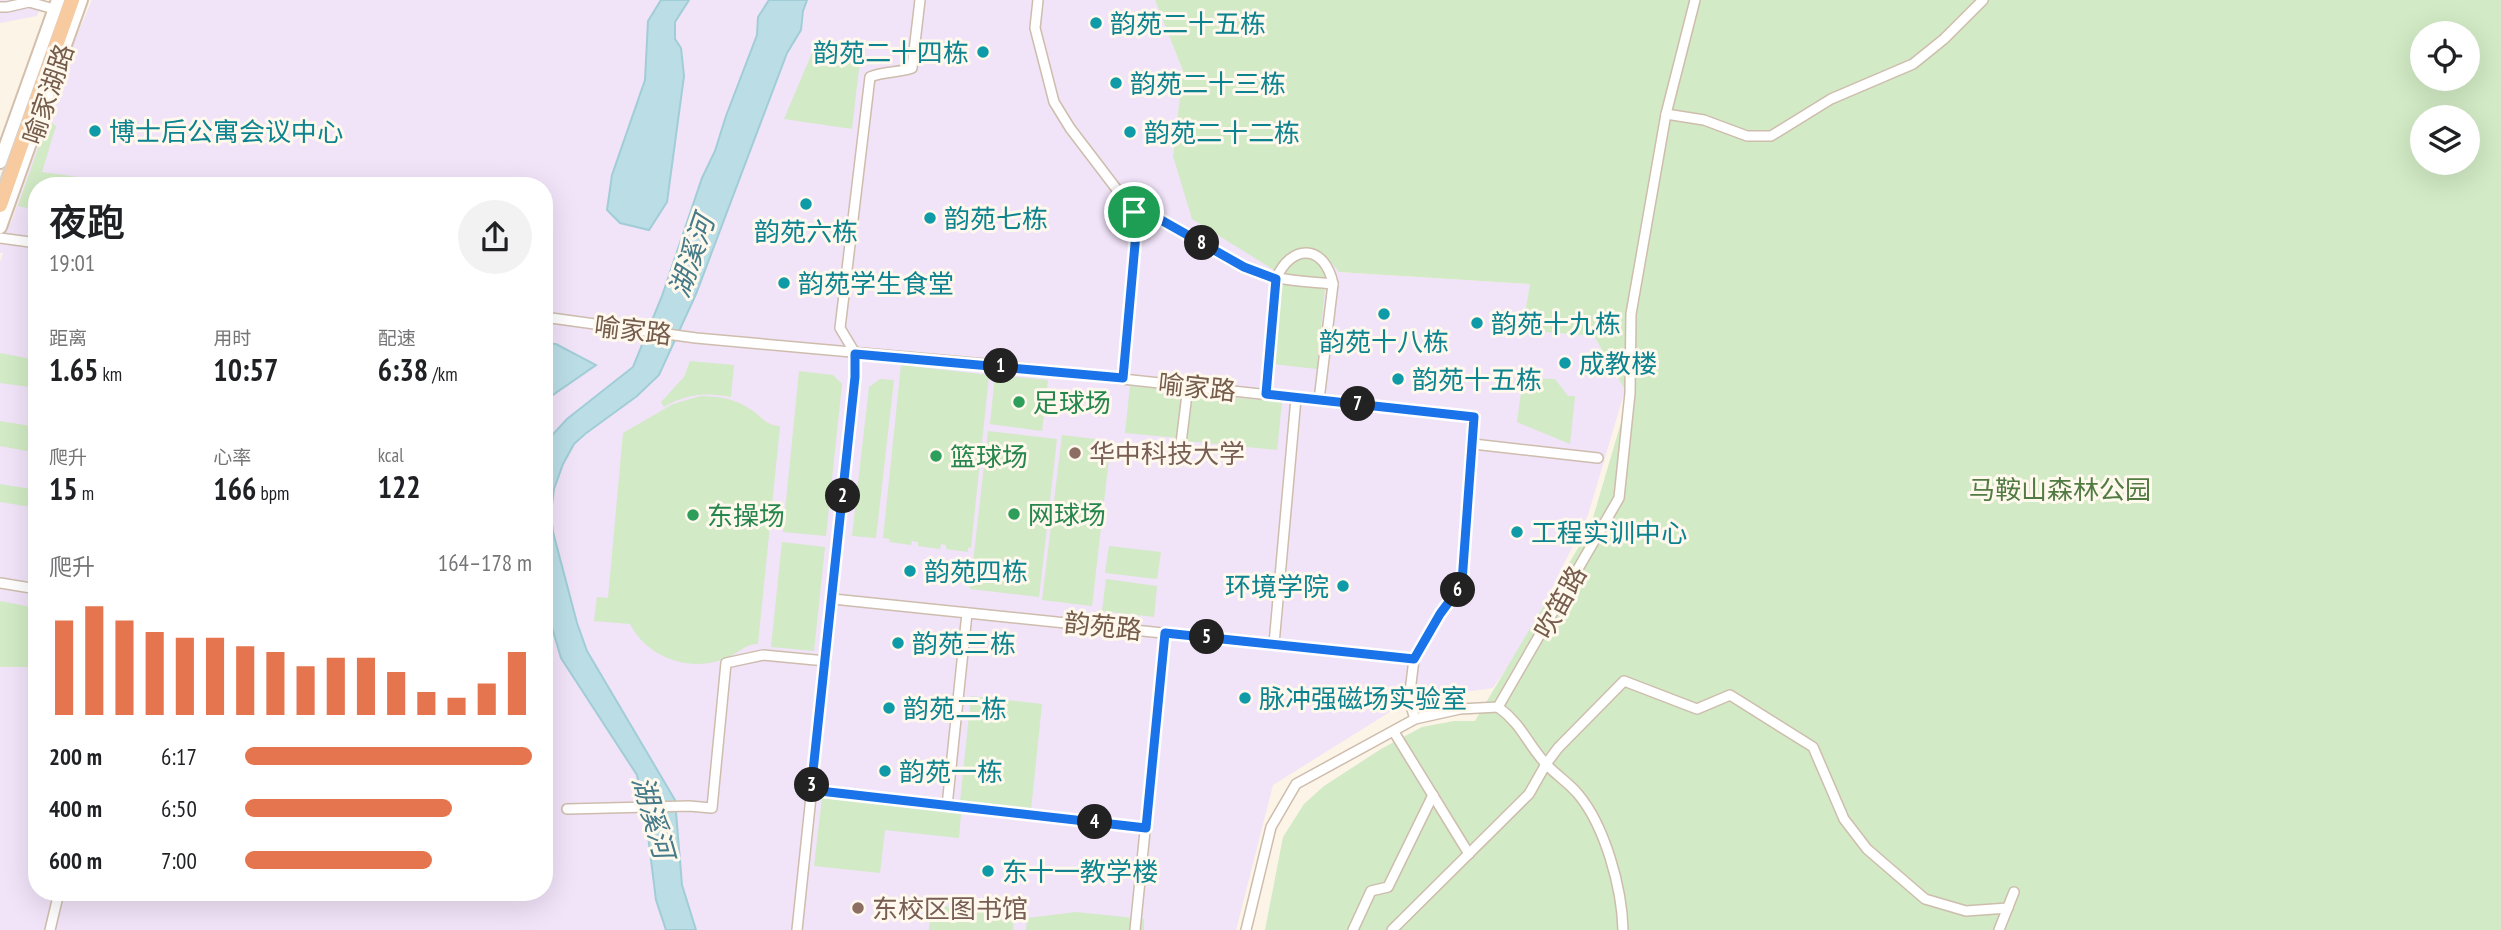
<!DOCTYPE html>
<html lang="zh">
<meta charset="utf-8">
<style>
:root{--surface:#fff;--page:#f2f2f2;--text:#202124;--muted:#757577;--accent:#e4754e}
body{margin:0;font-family:"PT Sans Narrow","Noto Sans SC",sans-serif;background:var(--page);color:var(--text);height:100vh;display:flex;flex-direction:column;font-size:26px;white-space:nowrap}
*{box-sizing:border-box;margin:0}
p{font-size:23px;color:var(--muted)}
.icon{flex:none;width:38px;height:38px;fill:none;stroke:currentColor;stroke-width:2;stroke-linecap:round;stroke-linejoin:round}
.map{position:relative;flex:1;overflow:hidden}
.drawer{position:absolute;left:28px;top:177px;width:525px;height:724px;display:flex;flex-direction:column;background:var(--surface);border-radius:28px;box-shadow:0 7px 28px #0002}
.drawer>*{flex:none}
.tools{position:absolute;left:2410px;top:21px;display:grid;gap:14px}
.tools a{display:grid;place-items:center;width:70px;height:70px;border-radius:50%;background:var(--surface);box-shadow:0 7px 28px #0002;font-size:35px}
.pin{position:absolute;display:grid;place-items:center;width:60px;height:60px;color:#fff;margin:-30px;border:4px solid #fff;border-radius:50%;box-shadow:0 2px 7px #0007}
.km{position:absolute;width:35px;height:35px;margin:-18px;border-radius:50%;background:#222;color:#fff;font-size:19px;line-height:35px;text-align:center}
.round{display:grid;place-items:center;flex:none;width:74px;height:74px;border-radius:37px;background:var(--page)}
.overview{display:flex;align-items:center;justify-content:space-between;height:119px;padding:0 21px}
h1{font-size:38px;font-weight:600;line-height:52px}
.figures{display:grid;grid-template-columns:repeat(3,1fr);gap:10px;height:119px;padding:7px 21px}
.figures div{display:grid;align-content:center}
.figures b{font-size:30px;font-weight:600}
.figures small{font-size:19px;font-weight:400}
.figures p{font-size:19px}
.chart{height:196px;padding:14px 21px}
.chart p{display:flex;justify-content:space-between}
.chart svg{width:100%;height:126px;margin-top:7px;stroke:var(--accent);stroke-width:6}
ul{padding:0 21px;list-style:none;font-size:23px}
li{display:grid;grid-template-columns:112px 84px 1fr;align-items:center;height:52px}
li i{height:18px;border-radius:9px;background:var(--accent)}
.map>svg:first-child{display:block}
.education{fill:#f1e3f8;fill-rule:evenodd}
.green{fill:#d2eac5;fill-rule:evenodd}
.water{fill:#bbdee6;stroke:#a1cdd7;stroke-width:2}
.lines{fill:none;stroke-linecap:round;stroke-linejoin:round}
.minor-casing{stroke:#cebdad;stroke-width:12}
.secondary-casing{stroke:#d3bfad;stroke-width:16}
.trunk-casing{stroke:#d8d1cd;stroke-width:18}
.minor{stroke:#fff;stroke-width:9}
.secondary{stroke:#fff;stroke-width:12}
.trunk{stroke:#f7ca9f;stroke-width:14}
.route-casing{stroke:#fff;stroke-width:14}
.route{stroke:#1a73e8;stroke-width:9}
.culture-dot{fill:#0f9aa8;stroke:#fff8ed;stroke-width:2.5}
.leisure-dot{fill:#2e9e5b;stroke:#fff8ed;stroke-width:2.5}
.education-dot{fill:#8d6e63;stroke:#fff8ed;stroke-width:2.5}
.labels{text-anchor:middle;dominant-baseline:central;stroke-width:6;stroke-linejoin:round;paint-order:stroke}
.culture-label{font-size:26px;fill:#0d838f;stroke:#fff8ed;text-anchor:start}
.street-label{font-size:26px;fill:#755c4b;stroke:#fff8ed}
.leisure-label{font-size:26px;fill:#27864d;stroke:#fff8ed;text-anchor:start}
.education-label{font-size:26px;fill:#785e54;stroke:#fff8ed;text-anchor:start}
.park-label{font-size:26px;fill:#527b43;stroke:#fff8ed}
.water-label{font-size:28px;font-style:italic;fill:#457a88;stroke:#fff8ed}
</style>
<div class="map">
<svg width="2501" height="930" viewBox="0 0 2501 930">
<rect width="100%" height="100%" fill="#fcf4e6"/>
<g class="education">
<path d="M0 0H43L37 16 0 23Z"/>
<path d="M92 0H1155L1183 71 1173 156 1289 252 1309 248 1330 258 1339 272 1530 284 1522 330 1594 336 1625 390 1588 515 1528 637 1493 688 1409 700 1273 785 1236 930H0V262L3 253H0V219L11 223 68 56ZM37 186H544V892H37Z"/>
</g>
<g class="green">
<path d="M1155 0H2501V930H1265L1283 837 1304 804 1324 786 1381 749 1422 727 1454 721H1475L1590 528 1630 392 1625 383V390L1594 336 1522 330 1530 284 1339 272C1328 256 1310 241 1290 252 1284 255 1278 265 1274 270L1192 219 1173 156 1183 71ZM2422 33H2468V79H2422ZM2422 117H2468V163H2422Z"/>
<path d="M812 53 860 60 852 129 784 119Z"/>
<path d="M48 120 56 126 42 172 86 178 83 185 37 186V210L18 206Z"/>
<path d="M1302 258 1314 259 1324 268 1326 278 1317 369 1273 364 1282 276 1292 263Z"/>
<path d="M0 353 37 360V388L0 383Z"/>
<path d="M690 361 734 365 731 397C706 392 685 394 664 407L661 402 684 377Z"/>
<path d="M901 365 989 375 971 547 968 548V552L946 549V545L941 544 940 549 918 546V542L912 541 911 545 889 542 890 539 883 538Z"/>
<path d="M799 371 833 375 842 384 826 536 783 532Z"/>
<path d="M995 375 1048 380 1042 431 990 424Z"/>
<path d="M1523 378 1555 379 1568 396H1575L1570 444 1517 422Z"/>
<path d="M880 379 894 380 876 538 852 536 869 387Z"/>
<path d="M1130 386 1184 390 1179 438 1125 433Z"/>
<path d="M1192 394 1282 402 1277 450 1186 441Z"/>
<path d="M700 396C719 396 737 399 753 411 764 419 766 425 780 426L758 644C745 644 740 652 729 657 693 674 648 659 630 624L594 621 597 597 608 598 623 433 673 404Z"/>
<path d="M0 421 37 427V453L0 446Z"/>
<path d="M988 431 1057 439 1039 597 970 589Z"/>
<path d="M1062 435 1111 441 1092 606 1042 600Z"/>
<path d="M0 484 37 490V508L0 502Z"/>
<path d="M782 542 825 547 814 651 771 647Z"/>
<path d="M1109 546 1161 552 1157 579 1105 573Z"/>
<path d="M1106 579 1157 586 1154 617 1102 611Z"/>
<path d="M0 601 37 608V667H0Z"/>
<path d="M971 696 1042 704 1031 810 960 802Z"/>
<path d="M822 798 961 814 959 838 885 830 880 873 814 866Z"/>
<path d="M936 905 1014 916 1013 930H929L931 912Z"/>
<path d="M1076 912 1144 919V930H1026L1027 918Z"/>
</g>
<g class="water">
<path d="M661 0H689L675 22V39L681 48 684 76 667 202 649 230 620 223 607 210 612 175 645 80 648 21Z"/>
<path d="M769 0H807L803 11 801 30 787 53 696 294 659 375 637 396 585 434 574 444 563 464 554 489 551 514 553 532 577 623 587 651 675 800 682 885 696 930H666L656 900 645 812 637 775 561 658 544 600V444L567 419 633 367 662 296 702 178 715 151 726 116 757 35 758 17Z"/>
<path d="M544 343 556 344 596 365 544 401Z"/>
</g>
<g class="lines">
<defs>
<g id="minor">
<path d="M1038 0 1035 28 1054 102 1070 128 1134 212 1137 222 1123 378"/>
<path d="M29 2 54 9"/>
<path d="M0 7H7L29 2 27 0"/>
<path d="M1666 114 1704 120 1747 136H1771L1831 99 1913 64 1944 39 1983 0"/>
<path d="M1134 212C1176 221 1208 252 1247 268 1277 281 1300 281 1333 284"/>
<path d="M0 238 37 243"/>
<path d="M544 317 696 338 985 364 1473 417 1462 582 1457 591 1440 614 1414 659 1409 700 1415 719"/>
<path d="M1266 394 1276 279C1291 243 1325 244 1333 284L1319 400"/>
<path d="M1181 443 1188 386"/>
<path d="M1473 444 1598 458"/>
<path d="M0 583 37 589"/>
<path d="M833 599 1414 659"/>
<path d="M1274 644 1296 398"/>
<path d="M1498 707C1523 725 1527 744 1546 764 1556 775 1569 783 1578 794 1605 826 1622 888 1623 930"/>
<path d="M1394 732 1469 854"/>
<path d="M812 790 1146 828"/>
<path d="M947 806 967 613"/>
<path d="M567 809 689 806 712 808 726 663 763 655 826 661"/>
<path d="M50 930 59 892"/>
<path d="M797 930 855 377V353L840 328 870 77C884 71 898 73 912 68L920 0"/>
<path d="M1135 930 1165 633"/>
<path d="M1246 930 1271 827 1296 784 1415 719 1460 709 1498 707 1619 498 1630 393 1631 314 1666 114 1695 0"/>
<path d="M1353 930 1371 891 1388 887 1433 795"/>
<path d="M1392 930 1529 794 1546 764 1558 748 1624 681 1697 709 1730 695 1813 747 1844 819 1867 849 1925 899 1966 911 2008 908"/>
<path d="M1999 930 2014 892"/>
</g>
<g id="secondary">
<path d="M0 162 58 0"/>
<path d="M0 227 81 0"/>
</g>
<path id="trunk" d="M0 205 72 0"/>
</defs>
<use href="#minor" class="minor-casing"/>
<use href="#secondary" class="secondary-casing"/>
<use href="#trunk" class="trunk-casing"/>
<use href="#minor" class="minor"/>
<use href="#secondary" class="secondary"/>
<use href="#trunk" class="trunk"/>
</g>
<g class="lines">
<defs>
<path id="route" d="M1134 212 1154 216 1244 267 1276 279 1266 394 1474 417 1462 582 1457 591 1440 614 1414 659 1165 633 1146 828 811 790 855 377V354L1123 378 1137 222Z"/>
</defs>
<use href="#route" class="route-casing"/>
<use href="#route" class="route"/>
</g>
<g class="culture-dot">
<circle cx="1096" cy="23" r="7"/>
<circle cx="983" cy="52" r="7"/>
<circle cx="1116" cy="83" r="7"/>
<circle cx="95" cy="131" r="7"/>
<circle cx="1130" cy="132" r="7"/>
<circle cx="806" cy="204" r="7"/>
<circle cx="930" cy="218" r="7"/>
<circle cx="784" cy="283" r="7"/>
<circle cx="1384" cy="314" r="7"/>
<circle cx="1477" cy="323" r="7"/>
<circle cx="1565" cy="363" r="7"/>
<circle cx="1398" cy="379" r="7"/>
<circle cx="1517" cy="532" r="7"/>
<circle cx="910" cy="571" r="7"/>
<circle cx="1343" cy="586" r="7"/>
<circle cx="898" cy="643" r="7"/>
<circle cx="1245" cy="698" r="7"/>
<circle cx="889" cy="708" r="7"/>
<circle cx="885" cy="771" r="7"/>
<circle cx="988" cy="871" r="7"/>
</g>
<g class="leisure-dot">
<circle cx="1019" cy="402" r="7"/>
<circle cx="936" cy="456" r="7"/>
<circle cx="1014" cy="514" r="7"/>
<circle cx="693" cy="515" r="7"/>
</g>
<g class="education-dot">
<circle cx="1075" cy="453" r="7"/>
<circle cx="858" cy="908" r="7"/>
</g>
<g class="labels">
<g class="culture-label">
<text x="1110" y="23">韵苑二十五栋</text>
<text x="969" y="52" text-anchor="end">韵苑二十四栋</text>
<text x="1130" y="83">韵苑二十三栋</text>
<text x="109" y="131">博士后公寓会议中心</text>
<text x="1144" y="132">韵苑二十二栋</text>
<text x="944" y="218">韵苑七栋</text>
<text x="806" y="231" text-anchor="middle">韵苑六栋</text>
<text x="798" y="283">韵苑学生食堂</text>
<text x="1491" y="323">韵苑十九栋</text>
<text x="1384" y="341" text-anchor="middle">韵苑十八栋</text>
<text x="1579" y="363">成教楼</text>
<text x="1412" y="379">韵苑十五栋</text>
<text x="1531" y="532">工程实训中心</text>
<text x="924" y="571">韵苑四栋</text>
<text x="1329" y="586" text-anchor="end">环境学院</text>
<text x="912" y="643">韵苑三栋</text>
<text x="1259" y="698">脉冲强磁场实验室</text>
<text x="903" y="708">韵苑二栋</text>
<text x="899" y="771">韵苑一栋</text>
<text x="1002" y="871">东十一教学楼</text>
</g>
<g class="street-label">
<text transform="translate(48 94) rotate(-71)">喻家湖路</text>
<text transform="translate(633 330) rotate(7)">喻家路</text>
<text transform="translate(1197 387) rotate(6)">喻家路</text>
<text transform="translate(1560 602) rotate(-61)">吹笛路</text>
<text transform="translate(1103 626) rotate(6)">韵苑路</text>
</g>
<g class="leisure-label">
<text x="1033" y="402">足球场</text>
<text x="950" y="456">篮球场</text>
<text x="1028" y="514">网球场</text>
<text x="707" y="515">东操场</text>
</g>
<g class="education-label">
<text x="1089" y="453">华中科技大学</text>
<text x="872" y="908">东校区图书馆</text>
</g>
<g class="park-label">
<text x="2060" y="489">马鞍山森林公园</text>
</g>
<g class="water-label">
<text transform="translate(691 256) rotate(-71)">湖溪河</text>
<text transform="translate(654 817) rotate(74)">湖溪河</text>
</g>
</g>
</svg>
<div class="tools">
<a><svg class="icon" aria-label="locate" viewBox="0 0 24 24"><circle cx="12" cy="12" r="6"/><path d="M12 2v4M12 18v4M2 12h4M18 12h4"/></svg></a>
<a><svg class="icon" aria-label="layers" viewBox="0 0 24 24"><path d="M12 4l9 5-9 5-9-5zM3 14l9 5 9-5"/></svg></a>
</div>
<div class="pin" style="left:1134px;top:212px;background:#1e9e55"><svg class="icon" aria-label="arrive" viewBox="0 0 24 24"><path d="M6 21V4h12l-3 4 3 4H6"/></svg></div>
<b class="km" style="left:1001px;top:366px">1</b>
<b class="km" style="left:843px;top:496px">2</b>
<b class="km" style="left:812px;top:785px">3</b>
<b class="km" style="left:1095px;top:822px">4</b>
<b class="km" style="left:1207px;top:637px">5</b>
<b class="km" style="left:1458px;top:590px">6</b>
<b class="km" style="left:1358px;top:404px">7</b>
<b class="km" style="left:1202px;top:243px">8</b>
<section class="drawer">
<div class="overview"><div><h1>夜跑</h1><p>19:01</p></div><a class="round"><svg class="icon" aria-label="share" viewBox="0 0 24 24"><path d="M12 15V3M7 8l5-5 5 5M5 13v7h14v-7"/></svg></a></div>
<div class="figures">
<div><p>距离</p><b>1.65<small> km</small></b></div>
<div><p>用时</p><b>10:57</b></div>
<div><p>配速</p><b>6:38<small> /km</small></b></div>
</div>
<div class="figures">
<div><p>爬升</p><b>15<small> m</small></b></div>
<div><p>心率</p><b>166<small> bpm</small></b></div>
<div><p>kcal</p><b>122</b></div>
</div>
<div class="chart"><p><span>爬升</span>164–178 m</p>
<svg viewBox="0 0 160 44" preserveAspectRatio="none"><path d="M5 44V11M15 44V6M25 44V11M35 44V15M45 44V17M55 44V17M65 44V20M75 44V22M85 44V27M95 44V24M105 44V24M115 44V29M125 44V36M135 44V38M145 44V33M155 44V22"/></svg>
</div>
<ul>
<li><b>200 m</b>6:17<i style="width:100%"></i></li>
<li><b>400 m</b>6:50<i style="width:72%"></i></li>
<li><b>600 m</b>7:00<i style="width:65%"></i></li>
</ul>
</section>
</div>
